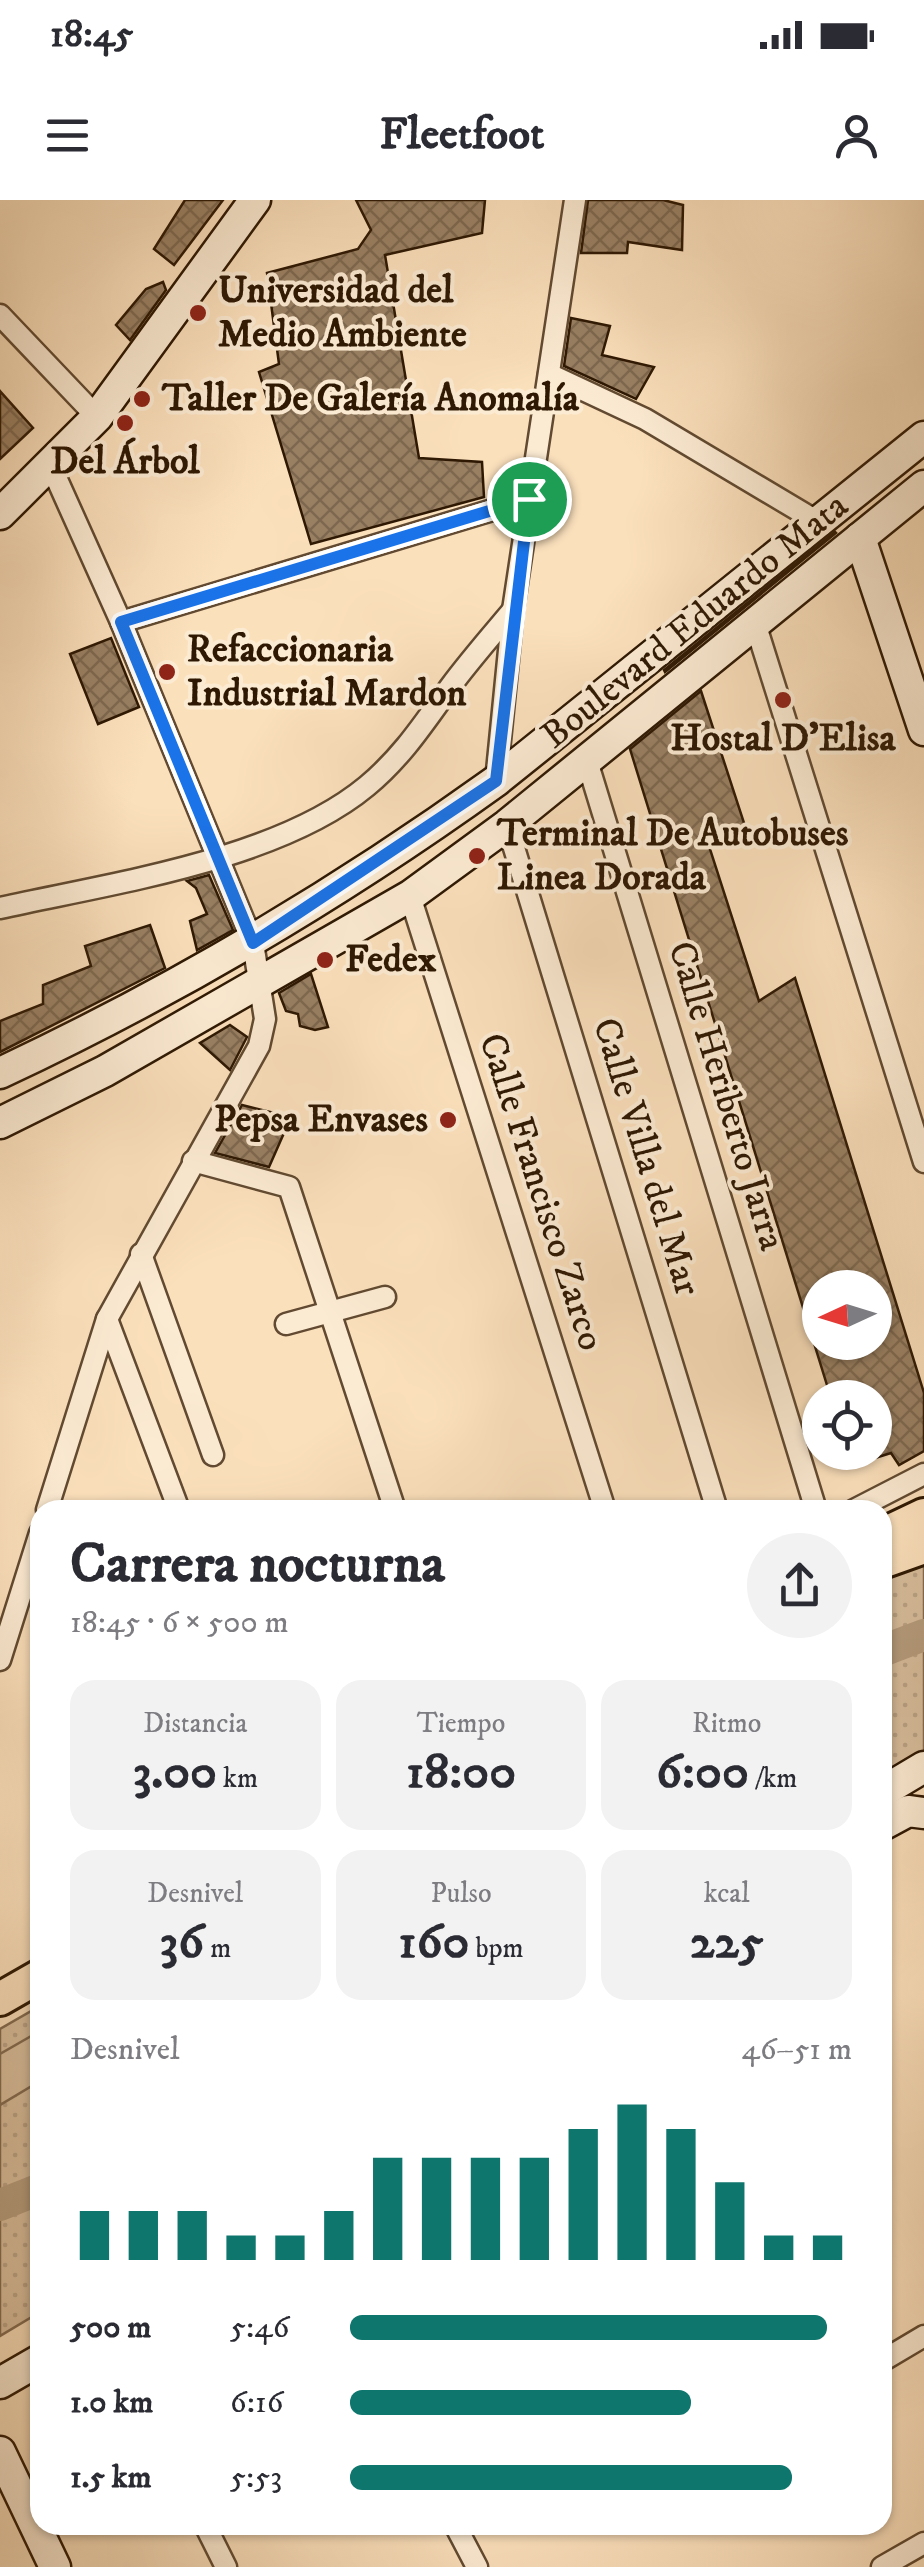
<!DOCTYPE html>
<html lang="es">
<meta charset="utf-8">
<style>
:root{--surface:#fff;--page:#f2f2f3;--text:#2b2b33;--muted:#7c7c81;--accent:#0f766e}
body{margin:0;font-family:"IM FELL DW Pica",serif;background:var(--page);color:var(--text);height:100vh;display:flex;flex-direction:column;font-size:38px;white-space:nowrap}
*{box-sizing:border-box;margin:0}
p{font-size:32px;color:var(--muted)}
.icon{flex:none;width:55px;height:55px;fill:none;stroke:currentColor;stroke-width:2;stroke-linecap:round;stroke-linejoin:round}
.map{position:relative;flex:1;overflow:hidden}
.panel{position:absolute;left:30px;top:1300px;width:862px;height:1035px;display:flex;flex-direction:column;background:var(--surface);border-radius:30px;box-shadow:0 2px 8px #0004}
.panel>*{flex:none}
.needle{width:65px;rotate:266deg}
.tools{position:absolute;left:802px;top:1070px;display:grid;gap:20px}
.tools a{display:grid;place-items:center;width:90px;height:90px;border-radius:50%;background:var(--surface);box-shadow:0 2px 8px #0004;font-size:50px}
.pin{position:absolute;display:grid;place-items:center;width:85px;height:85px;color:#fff;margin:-42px;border:5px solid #fff;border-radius:50%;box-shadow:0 2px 10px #0007}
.round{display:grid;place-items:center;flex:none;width:105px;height:105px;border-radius:52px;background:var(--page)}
.summary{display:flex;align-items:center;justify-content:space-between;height:170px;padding:0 40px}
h1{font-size:55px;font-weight:700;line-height:75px}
.stats{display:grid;grid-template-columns:repeat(3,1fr);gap:15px;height:170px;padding:10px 40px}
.stats div{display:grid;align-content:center;border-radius:25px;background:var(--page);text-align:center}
.stats b{font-size:50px;font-weight:700}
.stats small{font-size:28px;font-weight:400}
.stats p{font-size:28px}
.chart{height:280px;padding:20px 40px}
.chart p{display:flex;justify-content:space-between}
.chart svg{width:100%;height:180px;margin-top:10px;stroke:var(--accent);stroke-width:6}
ul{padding:0 40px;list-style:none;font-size:32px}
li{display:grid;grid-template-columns:160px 120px 1fr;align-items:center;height:75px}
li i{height:25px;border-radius:12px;background:var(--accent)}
.status{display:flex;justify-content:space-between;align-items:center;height:70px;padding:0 50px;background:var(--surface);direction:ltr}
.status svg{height:28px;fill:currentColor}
header{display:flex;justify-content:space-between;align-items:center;height:130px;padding:0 40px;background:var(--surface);font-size:45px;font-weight:700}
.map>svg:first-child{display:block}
.grass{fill:url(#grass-dots);stroke:#836b50;stroke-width:2.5}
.pitch{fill:#d8be9d;stroke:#836b50;stroke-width:2.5}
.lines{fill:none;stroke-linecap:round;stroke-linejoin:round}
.river{stroke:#b59c7d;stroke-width:32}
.building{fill:url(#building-cross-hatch);stroke:#2e1803;stroke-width:2.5;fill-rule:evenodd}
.street-casing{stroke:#614a31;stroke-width:25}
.secondary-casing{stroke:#2e1803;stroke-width:35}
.primary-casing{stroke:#2e1803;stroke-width:38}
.street{stroke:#fcebd3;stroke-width:20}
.secondary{stroke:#fcebd3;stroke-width:30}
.primary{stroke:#fbe0bc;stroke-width:32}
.route-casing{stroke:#fff;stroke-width:20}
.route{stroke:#1a73e8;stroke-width:12}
.poi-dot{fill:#8f2418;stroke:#fcebd3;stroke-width:4}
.labels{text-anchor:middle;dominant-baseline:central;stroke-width:8;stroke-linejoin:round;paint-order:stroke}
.poi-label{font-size:38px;font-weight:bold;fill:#2e1803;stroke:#fcebd3;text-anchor:start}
.street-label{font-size:38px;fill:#2e1803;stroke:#fcebd3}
</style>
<div class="status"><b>18:45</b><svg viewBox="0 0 49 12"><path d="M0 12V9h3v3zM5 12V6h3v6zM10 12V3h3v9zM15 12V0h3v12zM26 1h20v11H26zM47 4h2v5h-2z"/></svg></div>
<header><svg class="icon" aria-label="menu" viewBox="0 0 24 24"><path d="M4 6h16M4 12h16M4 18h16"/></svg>Fleetfoot<svg class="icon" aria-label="person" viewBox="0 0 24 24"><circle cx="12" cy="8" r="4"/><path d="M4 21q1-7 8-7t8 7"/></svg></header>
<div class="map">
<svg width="924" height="2367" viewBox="0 0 924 2367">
<defs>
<pattern id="grass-dots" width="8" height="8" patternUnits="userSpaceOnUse" patternTransform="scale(2.5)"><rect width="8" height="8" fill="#d8be9d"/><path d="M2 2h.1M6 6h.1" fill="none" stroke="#baa386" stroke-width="1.8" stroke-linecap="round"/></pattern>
<pattern id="building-cross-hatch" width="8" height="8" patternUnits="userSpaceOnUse" patternTransform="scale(2.5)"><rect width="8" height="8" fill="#998063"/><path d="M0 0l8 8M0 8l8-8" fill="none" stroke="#7d684f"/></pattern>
</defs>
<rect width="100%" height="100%" fill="#fbe0bc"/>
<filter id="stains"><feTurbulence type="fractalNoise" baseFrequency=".002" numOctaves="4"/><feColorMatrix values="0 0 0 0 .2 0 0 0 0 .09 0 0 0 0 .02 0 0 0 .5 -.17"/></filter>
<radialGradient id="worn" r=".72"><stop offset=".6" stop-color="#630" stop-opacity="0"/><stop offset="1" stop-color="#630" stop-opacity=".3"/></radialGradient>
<g class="grass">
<path d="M924 1362V1557L882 1583V1377Z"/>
<path d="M40 1806V2112L0 2136V1829Z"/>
</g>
<path class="pitch" d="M40 1831V1881L0 1905V1854Z"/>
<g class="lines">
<g class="river">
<path d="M882 1451 924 1435"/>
<path d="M0 2005 40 1989"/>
</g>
</g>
<g class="building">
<path d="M185 0H223L174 65 154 49Z"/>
<path d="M356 0H485L482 33 385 55 419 258 482 262 484 297 311 344 259 172 279 164 267 73 358 49 371 30Z"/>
<path d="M588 0H663L683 5 682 50 628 42 627 53H581Z"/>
<path d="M163 82 166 90 130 140 116 125 146 89Z"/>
<path d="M571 118 610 126 602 155 654 167 636 199 564 166Z"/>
<path d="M0 191 33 228 0 259Z"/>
<path d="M835 332 836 333 665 472 664 470Z"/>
<path d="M111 438 139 507 98 524 70 454Z"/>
<path d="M701 491 745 626 708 643 759 801 795 778 924 1193V1251L899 1265 891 1253 875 1258V1198H831L630 549ZM820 1088H875V1142H820Z"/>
<path d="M209 675 233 730 197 750 190 721 207 714 196 688 187 681Z"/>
<path d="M150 725 165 768 0 852V821L43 804V785L91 766 85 746Z"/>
<path d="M311 774 328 827 315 830 300 826 298 814 286 811 279 793Z"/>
<path d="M230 825 247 837 230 870 200 843Z"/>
<path d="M242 905 291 917 269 967 215 953Z"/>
</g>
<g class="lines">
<defs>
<g id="street">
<path d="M0 115 97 217"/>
<path d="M549 174 645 219 818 322"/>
<path d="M121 422 529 299"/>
<path d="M755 423 924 962"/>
<path d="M587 561 816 1310"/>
<path d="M496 581 513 410 575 0"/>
<path d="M507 625 717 1310"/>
<path d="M410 696 605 1310"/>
<path d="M0 708C112 683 278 660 367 586 402 557 424 523 450 487 470 460 492 435 513 410"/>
<path d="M193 961 289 987 395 1310"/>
<path d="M141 1054 213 1255"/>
<path d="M107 1119 179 1310"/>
<path d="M286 1124 385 1097"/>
<path d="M47 1310 107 1119 259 846 265 819 253 743 121 422 50 264"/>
<path d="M854 1310 924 1274"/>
<path d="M0 1460 40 1333"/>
<path d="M882 2161 924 2136"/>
<path d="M205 2325 226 2367"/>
<path d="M455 2325 477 2367"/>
<path d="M882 2367 924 2343"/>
</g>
<g id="secondary">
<path d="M0 314 97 217 255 0"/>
<path d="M860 338 924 530"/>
<path d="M0 873C175 791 339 694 496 581L924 237"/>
<path d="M0 923 105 871 410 696 507 625 924 286"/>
<path d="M882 1592 924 1567"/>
<path d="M882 1625 908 1611 924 1613"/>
<path d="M0 2183 40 2160"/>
<path d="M0 2252 55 2367"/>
</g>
<g id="primary">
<path d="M882 1335 924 1315"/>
<path d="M882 1362 924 1347"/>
<path d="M0 1799 40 1776"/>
</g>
</defs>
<use href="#street" class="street-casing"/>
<use href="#secondary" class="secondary-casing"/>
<use href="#primary" class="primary-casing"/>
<use href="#street" class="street"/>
<use href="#secondary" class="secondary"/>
<use href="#primary" class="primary"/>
</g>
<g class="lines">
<defs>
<path id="route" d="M529 299 496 581 253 743 121 422Z"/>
</defs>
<use href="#route" class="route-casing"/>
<use href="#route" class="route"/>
</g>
<g class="poi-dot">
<circle cx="198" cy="113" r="10"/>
<circle cx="142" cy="199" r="10"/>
<circle cx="125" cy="223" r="10"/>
<circle cx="167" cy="472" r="10"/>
<circle cx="783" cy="500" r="10"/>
<circle cx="477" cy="656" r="10"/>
<circle cx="325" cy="760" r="10"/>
<circle cx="448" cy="920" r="10"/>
</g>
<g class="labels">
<g class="poi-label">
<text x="218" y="91">Universidad del<tspan x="218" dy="44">Medio Ambiente</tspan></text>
<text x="162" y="199">Taller De Galería Anomalía</text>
<text x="125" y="262" text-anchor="middle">Del Árbol</text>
<text x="187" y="450">Refaccionaria<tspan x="187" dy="44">Industrial Mardon</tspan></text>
<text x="783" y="539" text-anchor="middle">Hostal D'Elisa</text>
<text x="497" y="634">Terminal De Autobuses<tspan x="497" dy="44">Linea Dorada</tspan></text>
<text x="345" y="760">Fedex</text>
<text x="428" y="920" text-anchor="end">Pepsa Envases</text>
</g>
<g class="street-label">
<text transform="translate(695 421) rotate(-39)">Boulevard Eduardo Mata</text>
<text transform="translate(726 896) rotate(73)">Calle Heriberto Jarra</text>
<text transform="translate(646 957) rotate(73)">Calle Villa del Mar</text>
<text transform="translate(541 992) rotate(72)">Calle Francisco Zarco</text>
</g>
</g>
<rect width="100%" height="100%" filter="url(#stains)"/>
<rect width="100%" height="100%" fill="url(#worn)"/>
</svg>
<div class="tools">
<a><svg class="needle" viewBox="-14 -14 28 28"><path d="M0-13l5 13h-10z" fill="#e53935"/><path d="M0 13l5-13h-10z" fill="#7c7c81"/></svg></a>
<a><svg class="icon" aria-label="locate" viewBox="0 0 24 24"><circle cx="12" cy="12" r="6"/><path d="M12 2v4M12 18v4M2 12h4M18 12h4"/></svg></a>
</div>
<div class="pin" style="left:529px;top:299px;background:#1e9e55"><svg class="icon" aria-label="arrive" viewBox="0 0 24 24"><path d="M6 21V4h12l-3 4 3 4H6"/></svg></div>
<section class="panel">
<div class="summary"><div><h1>Carrera nocturna</h1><p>18:45 · 6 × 500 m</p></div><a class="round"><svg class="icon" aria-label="share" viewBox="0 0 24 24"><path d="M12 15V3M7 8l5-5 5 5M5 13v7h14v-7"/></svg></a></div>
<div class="stats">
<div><p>Distancia</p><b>3.00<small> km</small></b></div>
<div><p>Tiempo</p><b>18:00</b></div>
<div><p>Ritmo</p><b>6:00<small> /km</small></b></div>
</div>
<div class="stats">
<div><p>Desnivel</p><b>36<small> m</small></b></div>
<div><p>Pulso</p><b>160<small> bpm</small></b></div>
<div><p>kcal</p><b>225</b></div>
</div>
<div class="chart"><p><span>Desnivel</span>46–51 m</p>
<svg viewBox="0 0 160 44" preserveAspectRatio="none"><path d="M5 44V32M15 44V32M25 44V32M35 44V38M45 44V38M55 44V32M65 44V19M75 44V19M85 44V19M95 44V19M105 44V12M115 44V6M125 44V12M135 44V25M145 44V38M155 44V38"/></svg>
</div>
<ul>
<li><b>500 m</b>5:46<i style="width:95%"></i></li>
<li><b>1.0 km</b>6:16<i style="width:68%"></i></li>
<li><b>1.5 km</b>5:53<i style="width:88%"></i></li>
</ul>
</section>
</div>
